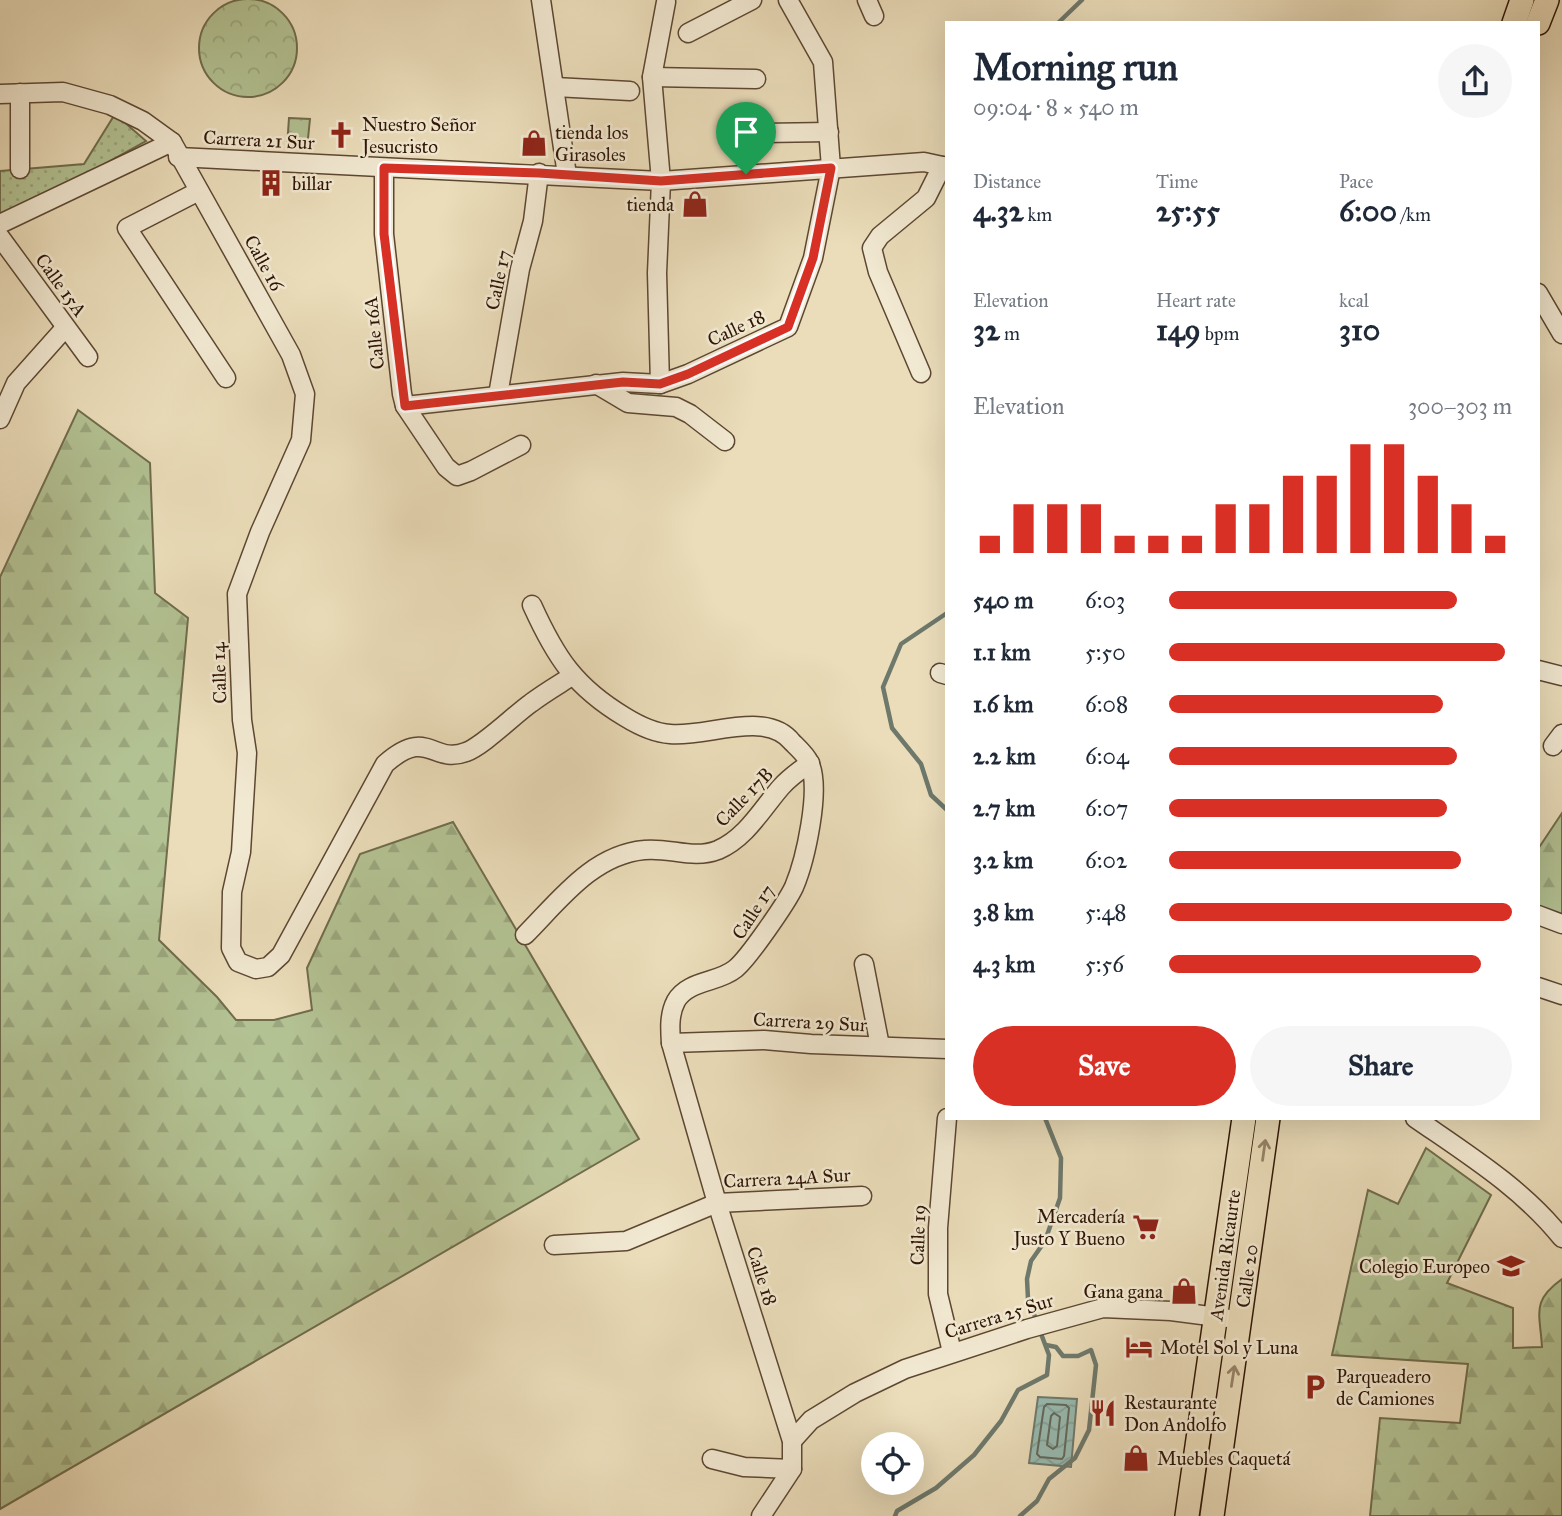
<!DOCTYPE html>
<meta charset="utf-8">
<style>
:root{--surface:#fff;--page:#f6f6f7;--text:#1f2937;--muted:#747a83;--accent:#d93025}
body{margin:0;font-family:"IM FELL Great Primer",serif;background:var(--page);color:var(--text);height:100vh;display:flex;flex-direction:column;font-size:26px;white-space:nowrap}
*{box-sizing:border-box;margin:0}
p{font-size:23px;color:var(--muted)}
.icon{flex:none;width:38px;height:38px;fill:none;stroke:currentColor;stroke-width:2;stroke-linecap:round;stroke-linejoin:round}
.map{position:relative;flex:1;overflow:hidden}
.sheet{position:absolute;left:945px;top:21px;width:595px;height:1099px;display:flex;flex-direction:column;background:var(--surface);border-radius:0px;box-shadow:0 7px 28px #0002}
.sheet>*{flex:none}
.buttons{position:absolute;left:861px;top:1432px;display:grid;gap:14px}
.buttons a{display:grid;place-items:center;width:63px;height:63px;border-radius:50%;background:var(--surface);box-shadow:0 7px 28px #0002;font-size:35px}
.pin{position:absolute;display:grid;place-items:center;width:60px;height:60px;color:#fff;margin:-72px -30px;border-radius:50% 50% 50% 0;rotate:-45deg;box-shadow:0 0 7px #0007}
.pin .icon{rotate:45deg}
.round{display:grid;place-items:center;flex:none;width:74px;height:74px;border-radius:37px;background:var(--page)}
.headline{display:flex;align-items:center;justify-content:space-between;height:119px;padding:0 28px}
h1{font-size:38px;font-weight:700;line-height:52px}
.metrics{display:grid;grid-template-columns:repeat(3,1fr);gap:10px;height:119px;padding:7px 28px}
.metrics div{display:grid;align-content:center}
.metrics b{font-size:30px;font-weight:700}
.metrics small{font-size:19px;font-weight:400}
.metrics p{font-size:19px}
.chart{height:196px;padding:14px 28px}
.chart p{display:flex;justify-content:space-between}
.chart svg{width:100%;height:126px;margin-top:7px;stroke:var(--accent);stroke-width:6}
.primary-button{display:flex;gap:14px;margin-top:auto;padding:14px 28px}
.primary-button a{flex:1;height:80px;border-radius:42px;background:var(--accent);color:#fff;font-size:28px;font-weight:700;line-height:80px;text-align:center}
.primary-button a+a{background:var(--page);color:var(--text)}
ul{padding:0 28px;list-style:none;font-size:23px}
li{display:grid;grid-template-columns:112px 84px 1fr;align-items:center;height:52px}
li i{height:18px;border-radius:9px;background:var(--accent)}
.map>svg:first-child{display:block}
.grass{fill:url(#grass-dots);stroke:#706c4c;stroke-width:2}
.forest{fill:url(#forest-firs);stroke:#706c4c;stroke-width:2}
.park{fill:url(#park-crowns);stroke:#706c4c;stroke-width:2}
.water{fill:url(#water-waves);stroke:#6e796c;stroke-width:2}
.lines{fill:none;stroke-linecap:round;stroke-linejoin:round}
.shore{stroke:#63685b;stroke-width:2}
.stream{stroke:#6e796c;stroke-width:4.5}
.minor-casing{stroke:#5d4732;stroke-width:21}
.major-casing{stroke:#2e1505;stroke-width:26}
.minor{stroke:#f2e9d2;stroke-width:18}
.major{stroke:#ebddba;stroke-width:23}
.oneway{stroke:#968369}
.route-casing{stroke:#fff;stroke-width:14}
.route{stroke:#d93025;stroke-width:9}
.labels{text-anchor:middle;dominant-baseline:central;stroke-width:5;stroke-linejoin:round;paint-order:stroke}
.poi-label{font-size:19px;fill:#2e1505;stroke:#f2e9d2;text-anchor:start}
.street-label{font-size:19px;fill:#2e1505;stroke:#f2e9d2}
</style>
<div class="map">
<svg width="1562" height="1516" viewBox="0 0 1562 1516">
<defs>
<pattern id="grass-dots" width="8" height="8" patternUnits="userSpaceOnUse" patternTransform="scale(1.75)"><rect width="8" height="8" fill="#b3c293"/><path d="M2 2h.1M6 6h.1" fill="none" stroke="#9aa67d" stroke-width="1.8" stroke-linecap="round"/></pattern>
<pattern id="forest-firs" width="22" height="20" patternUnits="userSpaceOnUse" patternTransform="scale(1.75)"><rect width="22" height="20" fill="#b3c293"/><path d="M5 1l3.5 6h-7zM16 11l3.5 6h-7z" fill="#9aa67d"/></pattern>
<pattern id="park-crowns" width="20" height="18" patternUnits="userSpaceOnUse" patternTransform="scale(1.75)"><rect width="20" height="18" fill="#b3c293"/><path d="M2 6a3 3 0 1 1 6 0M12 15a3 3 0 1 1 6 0" fill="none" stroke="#9aa67d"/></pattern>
<pattern id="water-waves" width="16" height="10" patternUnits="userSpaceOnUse" patternTransform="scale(1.75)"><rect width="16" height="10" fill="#98bbb1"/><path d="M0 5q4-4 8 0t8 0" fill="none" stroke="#83a097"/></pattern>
</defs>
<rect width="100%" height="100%" fill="#ebddba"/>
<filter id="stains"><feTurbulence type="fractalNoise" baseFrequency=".00286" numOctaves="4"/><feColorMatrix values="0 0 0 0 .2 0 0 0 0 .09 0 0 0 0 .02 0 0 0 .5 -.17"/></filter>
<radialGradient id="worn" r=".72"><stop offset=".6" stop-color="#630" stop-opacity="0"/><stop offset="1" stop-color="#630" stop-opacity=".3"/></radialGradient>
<path class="grass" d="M115 114 146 141 0 222V171L84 164Z"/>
<g class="forest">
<path d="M78 410 150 463 155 593 188 618 159 940 217 997 236 1020H274L312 1010 307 968 360 854 453 822 639 1139 0 1509V577Z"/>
<path d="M1562 813V933L1538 924V849Z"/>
<path d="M1426 1148 1491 1195 1447 1283 1513 1308V1348L1542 1347C1540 1313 1531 1301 1562 1279V1516H1370L1380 1418 1460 1423 1468 1364 1332 1355 1368 1190 1398 1204Z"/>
</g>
<g class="park">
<circle cx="248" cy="48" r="49"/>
<path d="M289 118 310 119 307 148 287 147Z"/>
</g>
<path class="water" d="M1038 1397 1077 1399 1071 1467 1029 1463Z"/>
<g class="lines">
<g class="shore">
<path d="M1047 1404 1066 1405 1069 1408 1064 1456 1062 1459 1040 1457 1037 1454 1044 1407Z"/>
<path d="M1054 1413 1060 1417 1057 1446 1053 1449 1047 1445 1051 1416Z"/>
</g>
<g class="stream">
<path d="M1058 23 1082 0"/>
<path d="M947 613 901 644 883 687 892 728 921 764 931 795 947 810"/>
<path d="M1037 1322 1028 1299 1027 1279 1031 1261 1045 1241 1060 1198 1061 1158 1045 1118"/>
<path d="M895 1516 897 1511 936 1488 974 1455 1001 1421 1018 1390 1047 1375 1049 1355 1040 1331"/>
<path d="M1020 1516 1037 1501 1049 1479 1075 1458 1089 1430 1096 1365 1091 1350 1078 1356H1063L1056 1347 1046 1345"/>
</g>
<defs>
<g id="minor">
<path d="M541 0 567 175"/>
<path d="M867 0 874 16"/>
<path d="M688 33 752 0"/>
<path d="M652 77 756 79"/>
<path d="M555 87 630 91"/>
<path d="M0 94 63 92 110 105 143 121 172 142 291 355 305 394 301 440 260 532 237 594 242 720 247 753 241 852 232 892 231 948 238 962 256 969 268 967 281 955 385 764C428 726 432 765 466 752 483 746 514 715 531 703 544 693 558 685 572 676"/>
<path d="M763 133 829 132"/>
<path d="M178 157 661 181 924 162 947 167"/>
<path d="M384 168V234L402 394 405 406 446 467 457 476 471 471 521 445"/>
<path d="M20 169V93"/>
<path d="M199 191 127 228 226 378"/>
<path d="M0 224 172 142"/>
<path d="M0 237 88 357"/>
<path d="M1538 293 1562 334"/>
<path d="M921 373 878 272 872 248 880 236 926 198 942 166"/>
<path d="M596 384 628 403 676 407 690 414 725 441"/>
<path d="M660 384 657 273 661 181 652 77 666 2"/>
<path d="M498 395 520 269 533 221 539 173"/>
<path d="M405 406 623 382 660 384 688 374 788 327 813 258 831 168 823 62 788 0"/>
<path d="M0 419 16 383 65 328"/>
<path d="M532 605C556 658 575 687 625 717 638 725 655 733 670 734 706 738 766 709 792 742 798 748 806 755 809 762 822 788 805 861 794 887 787 902 748 959 735 969 718 983 688 980 676 1001 669 1014 670 1029 671 1043L717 1203 792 1441V1469L761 1516"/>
<path d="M1538 670 1562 676"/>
<path d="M940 673 947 675"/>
<path d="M1553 746 1562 734"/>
<path d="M1538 915 1562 924"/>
<path d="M525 935C559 901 592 855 644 850 669 847 693 860 718 850 746 838 762 809 781 787 789 778 800 770 810 763"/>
<path d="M864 964 880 1046"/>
<path d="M1538 987 1562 995"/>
<path d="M671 1043 764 1040 811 1044 947 1049"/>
<path d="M947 1118 938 1228V1294L952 1352"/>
<path d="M1415 1118C1467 1154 1522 1188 1562 1238"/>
<path d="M554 1245 626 1241 717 1203 862 1196"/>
<path d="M792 1441 811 1420 855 1393 905 1369 1027 1329 1103 1308 1171 1311 1225 1318"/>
<path d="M712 1459 744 1467 792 1469"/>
</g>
<g id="major">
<path d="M1514 23 1522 0"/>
<path d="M1538 23 1547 0"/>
<path d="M1187 1516 1244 1118"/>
<path d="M1212 1516 1268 1118"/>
</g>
</defs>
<use href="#minor" class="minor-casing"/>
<use href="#major" class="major-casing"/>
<use href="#minor" class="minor"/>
<use href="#major" class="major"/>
</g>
<defs><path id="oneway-shaft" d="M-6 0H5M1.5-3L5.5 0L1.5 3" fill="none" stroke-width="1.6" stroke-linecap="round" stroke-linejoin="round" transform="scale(1.75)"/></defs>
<g class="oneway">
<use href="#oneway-shaft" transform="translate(1264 1150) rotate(-82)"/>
<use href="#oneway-shaft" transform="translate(1233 1376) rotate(-81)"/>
</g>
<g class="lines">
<defs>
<path id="route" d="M384 168 539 173 661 181 831 168 813 258 788 327 688 374 660 384 623 382 405 406 384 234Z"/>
</defs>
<use href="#route" class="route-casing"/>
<use href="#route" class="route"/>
</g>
<defs>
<symbol id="church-bare" viewBox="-9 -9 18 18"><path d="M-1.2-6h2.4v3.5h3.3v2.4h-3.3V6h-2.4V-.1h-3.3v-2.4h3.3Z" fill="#8f2418" stroke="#f2e9d2" stroke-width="2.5" paint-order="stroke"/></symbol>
<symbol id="shop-bare" viewBox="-9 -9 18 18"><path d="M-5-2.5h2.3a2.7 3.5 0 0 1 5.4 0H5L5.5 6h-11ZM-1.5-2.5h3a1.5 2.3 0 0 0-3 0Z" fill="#8f2418" stroke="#f2e9d2" stroke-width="2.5" paint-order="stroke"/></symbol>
<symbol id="building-bare" viewBox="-9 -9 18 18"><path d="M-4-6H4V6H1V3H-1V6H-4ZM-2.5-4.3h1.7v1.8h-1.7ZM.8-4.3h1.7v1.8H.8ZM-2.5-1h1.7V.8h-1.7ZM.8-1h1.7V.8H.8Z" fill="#8f2418" stroke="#f2e9d2" stroke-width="2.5" paint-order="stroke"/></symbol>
<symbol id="supermarket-bare" viewBox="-9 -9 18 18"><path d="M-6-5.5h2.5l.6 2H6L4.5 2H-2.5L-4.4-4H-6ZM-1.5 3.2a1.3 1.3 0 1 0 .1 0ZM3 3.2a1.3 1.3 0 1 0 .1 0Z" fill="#8f2418" stroke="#f2e9d2" stroke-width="2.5" paint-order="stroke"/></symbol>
<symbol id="school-bare" viewBox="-9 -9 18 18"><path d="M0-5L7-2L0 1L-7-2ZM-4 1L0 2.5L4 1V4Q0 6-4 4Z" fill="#8f2418" stroke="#f2e9d2" stroke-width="2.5" paint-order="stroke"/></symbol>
<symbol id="hotel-bare" viewBox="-9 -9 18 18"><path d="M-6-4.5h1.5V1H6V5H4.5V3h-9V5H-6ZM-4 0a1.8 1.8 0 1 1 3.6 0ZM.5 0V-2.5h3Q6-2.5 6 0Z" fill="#8f2418" stroke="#f2e9d2" stroke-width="2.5" paint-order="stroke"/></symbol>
<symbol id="parking-bare" viewBox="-9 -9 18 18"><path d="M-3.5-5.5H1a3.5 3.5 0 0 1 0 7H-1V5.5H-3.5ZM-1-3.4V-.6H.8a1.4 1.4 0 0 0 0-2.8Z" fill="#8f2418" stroke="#f2e9d2" stroke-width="2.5" paint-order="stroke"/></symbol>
<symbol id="restaurant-bare" viewBox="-9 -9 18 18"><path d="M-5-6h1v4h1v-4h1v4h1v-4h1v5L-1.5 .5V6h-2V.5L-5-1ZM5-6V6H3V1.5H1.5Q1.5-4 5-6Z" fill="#8f2418" stroke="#f2e9d2" stroke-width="2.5" paint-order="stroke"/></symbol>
</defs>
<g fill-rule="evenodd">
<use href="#church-bare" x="322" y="116" width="38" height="38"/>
<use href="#shop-bare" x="515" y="124" width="38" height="38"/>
<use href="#building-bare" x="252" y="164" width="38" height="38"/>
<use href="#shop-bare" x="676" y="185" width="38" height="38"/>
<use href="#supermarket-bare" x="1127" y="1208" width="38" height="38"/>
<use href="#school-bare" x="1492" y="1247" width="38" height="38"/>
<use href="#shop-bare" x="1165" y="1272" width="38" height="38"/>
<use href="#hotel-bare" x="1120" y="1328" width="38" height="38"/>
<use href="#parking-bare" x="1296" y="1368" width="38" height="38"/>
<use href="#restaurant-bare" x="1084" y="1394" width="38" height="38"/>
<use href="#shop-bare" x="1117" y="1439" width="38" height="38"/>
</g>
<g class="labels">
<g class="poi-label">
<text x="362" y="124">Nuestro Señor<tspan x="362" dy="22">Jesucristo</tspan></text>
<text x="555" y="132">tienda los<tspan x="555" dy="22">Girasoles</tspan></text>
<text x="292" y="183">billar</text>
<text x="674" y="204" text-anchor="end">tienda</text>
<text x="1125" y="1216" text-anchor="end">Mercadería<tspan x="1125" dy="22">Justo Y Bueno</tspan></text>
<text x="1490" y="1266" text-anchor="end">Colegio Europeo</text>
<text x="1163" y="1291" text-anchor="end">Gana gana</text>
<text x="1160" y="1347">Motel Sol y Luna</text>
<text x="1336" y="1376">Parqueadero<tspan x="1336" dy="22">de Camiones</tspan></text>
<text x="1124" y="1402">Restaurante<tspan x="1124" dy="22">Don Andolfo</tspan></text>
<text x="1157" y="1458">Muebles Caquetá</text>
</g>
<g class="street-label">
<text transform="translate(259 140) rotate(3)">Carrera 21 Sur</text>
<text transform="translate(264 263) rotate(61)">Calle 16</text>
<text transform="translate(498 280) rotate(-78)">Calle 17</text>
<text transform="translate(61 285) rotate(54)">Calle 15A</text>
<text transform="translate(736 328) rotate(-25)">Calle 18</text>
<text transform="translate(374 333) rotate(-96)">Calle 16A</text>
<text transform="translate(219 673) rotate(-92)">Calle 14</text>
<text transform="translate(744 797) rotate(-46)">Calle 17B</text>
<text transform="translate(753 912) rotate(-57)">Calle 17</text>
<text transform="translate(810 1022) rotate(3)">Carrera 29 Sur</text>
<text transform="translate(787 1178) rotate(-3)">Carrera 24A Sur</text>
<text transform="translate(918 1235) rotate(-88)">Calle 19</text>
<text transform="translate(1225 1255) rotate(-82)">Avenida Ricaurte</text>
<text transform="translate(762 1276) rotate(72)">Calle 18</text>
<text transform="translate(1247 1276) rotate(-82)">Calle 20</text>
<text transform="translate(999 1316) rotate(-17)">Carrera 25 Sur</text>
</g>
</g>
<rect width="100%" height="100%" filter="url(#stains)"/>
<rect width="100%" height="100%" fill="url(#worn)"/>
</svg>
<div class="buttons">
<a><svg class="icon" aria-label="locate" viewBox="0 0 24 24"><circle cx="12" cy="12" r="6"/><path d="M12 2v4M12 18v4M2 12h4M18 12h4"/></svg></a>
</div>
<div class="pin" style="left:746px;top:174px;background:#1e9e55"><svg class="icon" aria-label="arrive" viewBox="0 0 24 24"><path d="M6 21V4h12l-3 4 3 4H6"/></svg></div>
<section class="sheet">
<div class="headline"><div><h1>Morning run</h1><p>09:04 · 8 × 540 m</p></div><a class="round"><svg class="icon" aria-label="share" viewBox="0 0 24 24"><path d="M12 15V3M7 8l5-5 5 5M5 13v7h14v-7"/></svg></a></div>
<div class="metrics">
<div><p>Distance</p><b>4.32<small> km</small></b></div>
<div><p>Time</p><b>25:55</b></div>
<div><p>Pace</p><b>6:00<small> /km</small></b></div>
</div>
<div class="metrics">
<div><p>Elevation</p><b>32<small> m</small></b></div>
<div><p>Heart rate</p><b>149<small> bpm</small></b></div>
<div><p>kcal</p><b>310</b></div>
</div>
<div class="chart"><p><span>Elevation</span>300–303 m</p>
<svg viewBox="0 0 160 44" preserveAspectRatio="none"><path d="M5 44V38M15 44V27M25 44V27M35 44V27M45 44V38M55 44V38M65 44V38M75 44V27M85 44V27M95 44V17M105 44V17M115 44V6M125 44V6M135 44V17M145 44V27M155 44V38"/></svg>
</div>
<ul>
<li><b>540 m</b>6:03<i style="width:84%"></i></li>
<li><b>1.1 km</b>5:50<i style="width:98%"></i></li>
<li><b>1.6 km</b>6:08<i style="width:80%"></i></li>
<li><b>2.2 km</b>6:04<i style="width:84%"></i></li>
<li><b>2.7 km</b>6:07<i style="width:81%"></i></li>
<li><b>3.2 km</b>6:02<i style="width:85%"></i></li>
<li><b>3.8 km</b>5:48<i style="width:100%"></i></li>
<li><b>4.3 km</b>5:56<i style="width:91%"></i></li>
</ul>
<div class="primary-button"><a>Save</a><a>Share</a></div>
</section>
</div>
